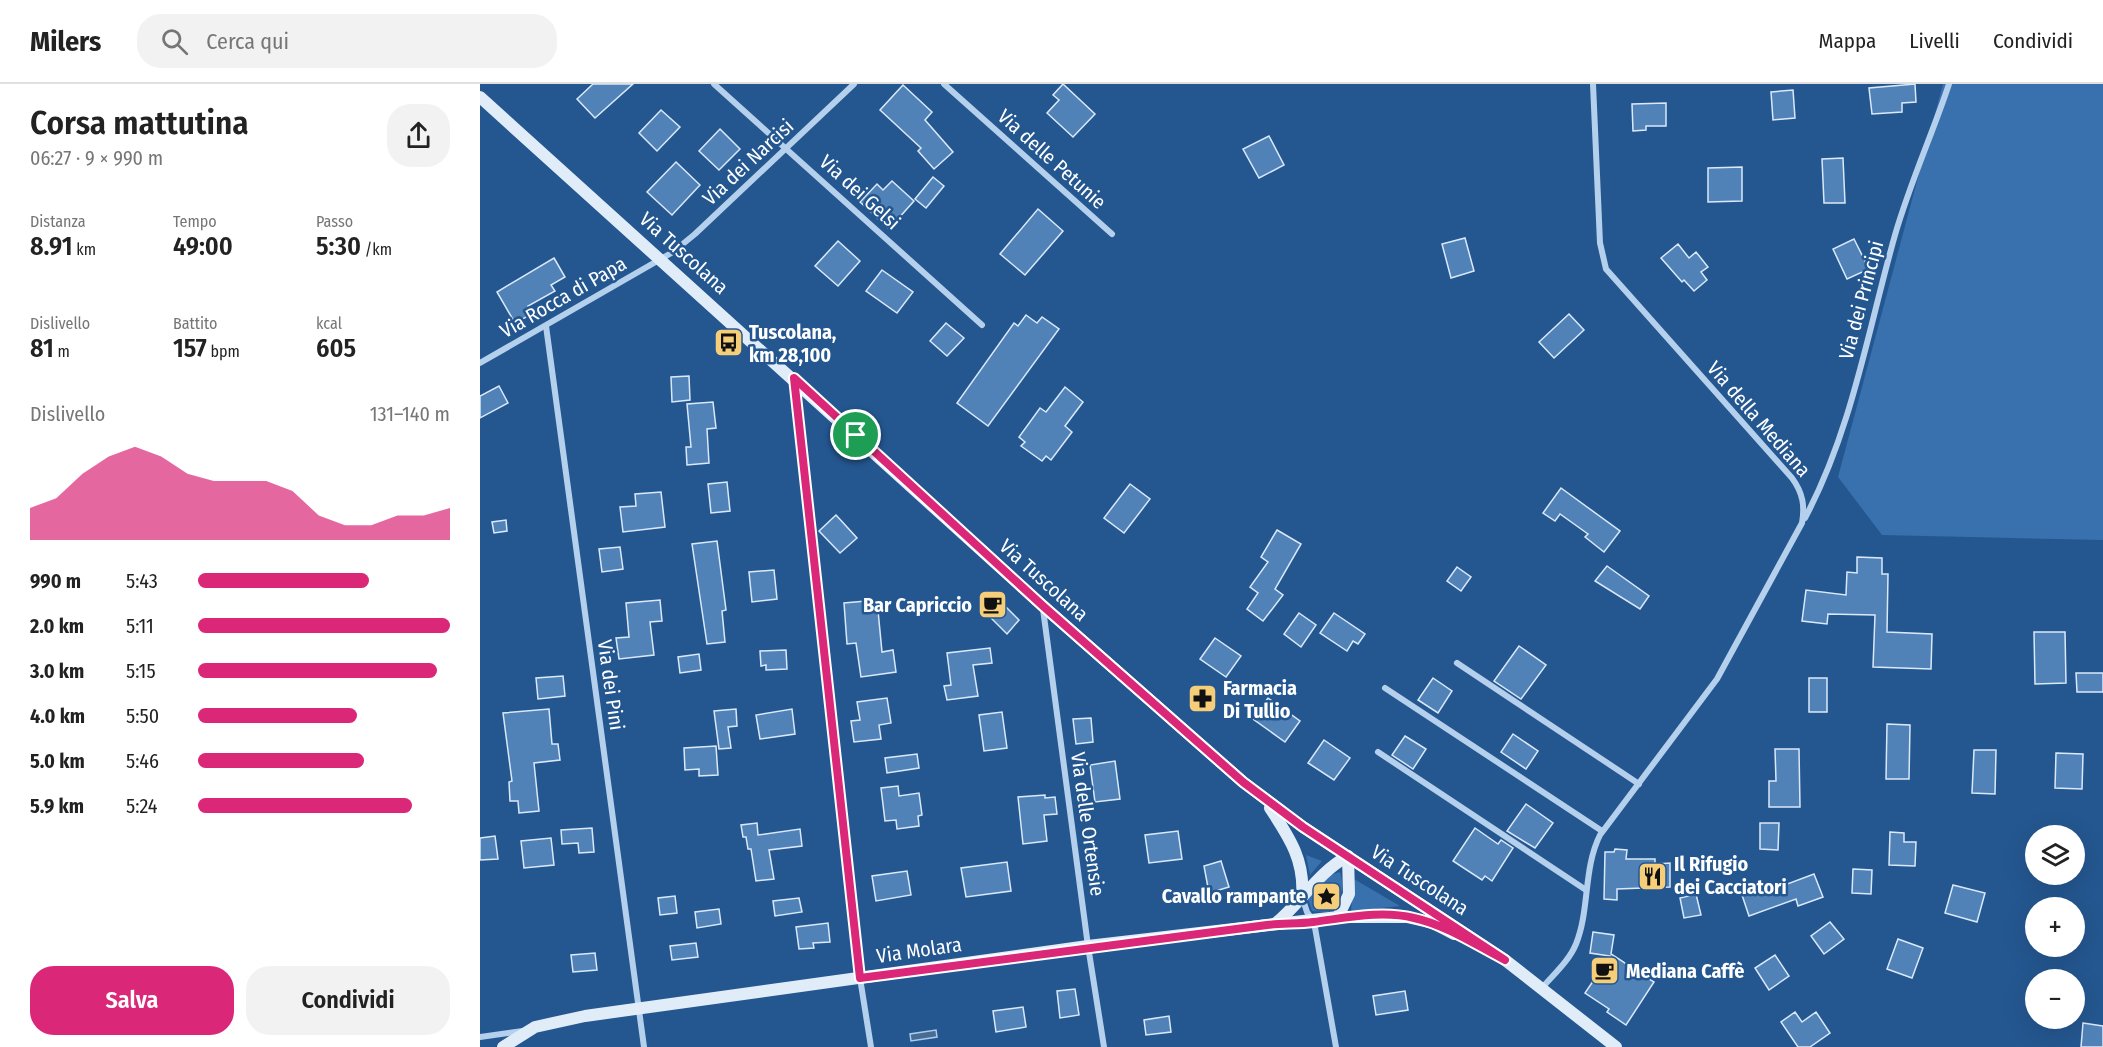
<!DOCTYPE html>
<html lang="it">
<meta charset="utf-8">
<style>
:root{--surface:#fff;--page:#f2f2f2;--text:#222;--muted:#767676;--line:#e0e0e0;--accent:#db2777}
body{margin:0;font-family:"Fira Sans Condensed",sans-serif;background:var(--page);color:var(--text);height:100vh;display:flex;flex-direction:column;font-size:22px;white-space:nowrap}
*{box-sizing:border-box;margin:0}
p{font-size:20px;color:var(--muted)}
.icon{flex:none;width:33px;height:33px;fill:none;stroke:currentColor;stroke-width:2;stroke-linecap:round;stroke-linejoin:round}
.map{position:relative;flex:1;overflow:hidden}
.details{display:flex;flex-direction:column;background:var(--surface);width:480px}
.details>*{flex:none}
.controls{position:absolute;left:1545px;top:741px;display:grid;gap:12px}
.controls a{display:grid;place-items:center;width:60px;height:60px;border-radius:50%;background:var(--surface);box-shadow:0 6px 24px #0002;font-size:30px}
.pin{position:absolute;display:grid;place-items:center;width:51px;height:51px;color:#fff;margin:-26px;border:3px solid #fff;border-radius:50%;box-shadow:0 2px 6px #0007}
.round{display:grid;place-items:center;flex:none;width:63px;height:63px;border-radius:24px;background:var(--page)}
.summary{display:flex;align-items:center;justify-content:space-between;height:102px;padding:0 30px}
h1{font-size:33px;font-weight:600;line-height:45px}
.stats{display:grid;grid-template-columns:repeat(3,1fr);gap:9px;height:102px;padding:6px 30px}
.stats div{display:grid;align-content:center}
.stats b{font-size:26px;font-weight:600}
.stats small{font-size:16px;font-weight:400}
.stats p{font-size:16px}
.chart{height:168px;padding:12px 30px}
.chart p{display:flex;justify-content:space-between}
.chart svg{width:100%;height:108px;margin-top:6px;fill:var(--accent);opacity:.7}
.action{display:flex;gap:12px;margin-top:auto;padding:12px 30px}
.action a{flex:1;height:69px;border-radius:24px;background:var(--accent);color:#fff;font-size:24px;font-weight:600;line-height:69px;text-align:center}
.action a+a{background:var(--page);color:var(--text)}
ul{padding:0 30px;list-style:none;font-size:20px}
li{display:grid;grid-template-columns:96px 72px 1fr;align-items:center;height:45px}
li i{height:15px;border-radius:8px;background:var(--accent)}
header{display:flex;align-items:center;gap:36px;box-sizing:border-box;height:84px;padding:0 30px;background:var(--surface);border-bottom:2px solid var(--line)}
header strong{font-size:28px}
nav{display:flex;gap:33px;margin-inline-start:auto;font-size:21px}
.search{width:420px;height:54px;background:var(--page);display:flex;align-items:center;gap:15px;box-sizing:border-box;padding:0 21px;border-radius:24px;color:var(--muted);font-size:22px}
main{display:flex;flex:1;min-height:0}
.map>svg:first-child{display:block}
.green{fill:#3871ad}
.water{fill:#486c94;stroke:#a9cbed;stroke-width:1.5}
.building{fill:#5082b8;stroke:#dae9f9;stroke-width:1.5}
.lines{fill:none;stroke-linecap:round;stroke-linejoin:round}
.street{stroke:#b5d0ec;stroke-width:6}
.secondary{stroke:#e1ecf9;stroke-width:12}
.route-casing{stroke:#fff;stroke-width:12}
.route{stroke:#db2777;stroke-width:8}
.labels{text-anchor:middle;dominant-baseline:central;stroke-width:5;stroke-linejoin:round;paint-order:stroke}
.street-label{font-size:20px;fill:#fff;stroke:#245790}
.poi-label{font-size:20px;font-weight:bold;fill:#fff;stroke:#245790;text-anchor:start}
</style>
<header>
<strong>Milers</strong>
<div class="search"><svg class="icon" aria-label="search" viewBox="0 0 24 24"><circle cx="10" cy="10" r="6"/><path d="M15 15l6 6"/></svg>Cerca qui</div>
<nav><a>Mappa</a><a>Livelli</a><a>Condividi</a></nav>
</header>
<main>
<section class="details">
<div class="summary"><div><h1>Corsa mattutina</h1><p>06:27 · 9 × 990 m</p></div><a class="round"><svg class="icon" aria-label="share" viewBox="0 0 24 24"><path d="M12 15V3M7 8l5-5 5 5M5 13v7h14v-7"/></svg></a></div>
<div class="stats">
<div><p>Distanza</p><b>8.91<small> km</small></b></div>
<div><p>Tempo</p><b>49:00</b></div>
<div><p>Passo</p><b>5:30<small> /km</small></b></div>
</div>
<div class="stats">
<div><p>Dislivello</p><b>81<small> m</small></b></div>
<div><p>Battito</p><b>157<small> bpm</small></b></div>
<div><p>kcal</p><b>605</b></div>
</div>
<div class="chart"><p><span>Dislivello</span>131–140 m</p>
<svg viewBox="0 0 160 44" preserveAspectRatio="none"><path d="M0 44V31L10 27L20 17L30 10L40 6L50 10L60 17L70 20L80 20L90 20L100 24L110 34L120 38L130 38L140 34L150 34L160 31V44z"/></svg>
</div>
<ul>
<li><b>990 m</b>5:43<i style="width:68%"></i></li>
<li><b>2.0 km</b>5:11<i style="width:100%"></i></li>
<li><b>3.0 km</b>5:15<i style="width:95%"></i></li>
<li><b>4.0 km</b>5:50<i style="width:63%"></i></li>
<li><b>5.0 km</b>5:46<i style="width:66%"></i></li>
<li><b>5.9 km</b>5:24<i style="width:85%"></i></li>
</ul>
<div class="action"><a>Salva</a><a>Condividi</a></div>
</section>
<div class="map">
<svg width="1623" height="963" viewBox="0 0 1623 963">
<rect width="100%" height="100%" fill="#245790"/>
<g class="green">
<path d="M1463 0H1623V456L1402 451 1358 393Z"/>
<path d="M826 771 842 777 830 791Z"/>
<path d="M860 788C865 805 862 816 848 828L832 827 828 815 841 794Z"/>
<path d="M874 795 920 822 871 827Z"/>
</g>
<path class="water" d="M456 946 457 953 431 957 430 950Z"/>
<g class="building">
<path d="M113 0H153L115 34 97 15Z"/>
<path d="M583 0 615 30 593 53 567 29 579 16 573 11Z"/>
<path d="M1435 0 1436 18 1422 19V28L1392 30 1389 4Z"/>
<path d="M423 1 452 28 445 36 473 68 454 85 438 67 441 64 400 26Z"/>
<path d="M1313 6 1315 34 1293 36 1291 8Z"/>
<path d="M1186 19V42H1166V46L1153 47 1152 20Z"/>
<path d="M181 26 200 43 177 67 159 49Z"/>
<path d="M240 45 260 65 239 86 219 67Z"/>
<path d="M789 52 804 81 779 94 763 65Z"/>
<path d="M1363 74 1365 119H1344L1342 75Z"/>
<path d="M196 78 220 101 192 131 167 108Z"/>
<path d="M1262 83V117L1228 118V84Z"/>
<path d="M453 93 464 102 446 124 435 115Z"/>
<path d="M412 97 434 117 409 145 380 118 397 100 403 106Z"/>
<path d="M558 125 583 147 545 191 520 170Z"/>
<path d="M985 154 994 187 971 194 962 160Z"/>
<path d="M1374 155 1389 185 1367 195 1353 165Z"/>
<path d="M358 157 380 177 358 202 335 182Z"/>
<path d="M1198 160 1209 174 1216 168 1228 183 1221 188 1227 196 1214 207 1204 196 1202 198 1181 174Z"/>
<path d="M74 174 85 193 71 201 75 207 48 222 52 230 35 239 17 208Z"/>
<path d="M402 186 433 208 417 229 386 207Z"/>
<path d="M1089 230 1104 246 1074 274 1059 258Z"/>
<path d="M546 231 557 239 562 233 579 245 508 342 477 319 534 239 538 242Z"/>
<path d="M466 239 484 254 467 272 450 257Z"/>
<path d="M209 292 210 316 192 318 191 293Z"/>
<path d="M19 302 28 319 0 334V312Z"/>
<path d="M585 303 603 318 585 342 592 348 571 376 566 372 562 377 541 362 545 358 539 353 560 324 566 328Z"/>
<path d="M233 318 236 344 227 345 229 379 207 381 206 363H211L207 320Z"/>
<path d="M247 398 250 427 231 429 228 400Z"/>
<path d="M650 400 670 415 644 449 624 434Z"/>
<path d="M1081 404 1140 447 1124 468 1105 453 1108 450 1080 430 1075 437 1063 429Z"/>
<path d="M181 408 185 443 143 448 140 423 156 422 155 410Z"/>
<path d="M356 431 377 454 360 469 339 447Z"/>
<path d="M26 436 27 447 14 449 12 438Z"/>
<path d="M797 446 821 460 795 505 803 511 783 537 767 525 778 509 770 503 788 478 781 473Z"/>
<path d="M237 457 246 526 242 527 245 558 227 560 212 460Z"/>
<path d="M140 463 143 485 122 488 119 465Z"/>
<path d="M1377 473 1402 474V490H1408L1407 548 1452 550 1451 585 1393 583 1395 531 1348 530 1347 540 1322 537 1326 506 1366 511 1367 488 1377 489Z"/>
<path d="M1127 482 1169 512 1160 525 1115 497Z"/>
<path d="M977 483 991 493 981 507 967 497Z"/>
<path d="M294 486 297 515 272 518 269 488Z"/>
<path d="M514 511 539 536 527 550 503 526Z"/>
<path d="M180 516 182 537 170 538 174 571 139 575 136 554 149 553 146 519Z"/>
<path d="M397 516 402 568 413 566 416 588 381 593 376 559 367 560 364 519Z"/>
<path d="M819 529 836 541 821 563 804 550Z"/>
<path d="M854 529 885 550 878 560 873 557 867 567 840 549Z"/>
<path d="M1554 548H1585L1586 599 1555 600Z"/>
<path d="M735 554 761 572 746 593 720 575Z"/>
<path d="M1039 562 1066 581 1041 615 1014 597Z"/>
<path d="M510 564 512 579 493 581 498 612 467 616 464 602 471 601 467 569Z"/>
<path d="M306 566 307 585 286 586V581L281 582 280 567Z"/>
<path d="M219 570 221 586 200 589 198 573Z"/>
<path d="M1596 589H1623V608H1597Z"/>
<path d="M83 592 85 612 58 615 56 594Z"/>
<path d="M953 594 972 607 958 629 938 616Z"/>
<rect x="1329" y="594" width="18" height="34"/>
<path d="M407 614 411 639 399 641 401 655 374 658 371 637 380 636 377 618Z"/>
<path d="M788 614 820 637 805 658 773 635Z"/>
<path d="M69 625 72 660H78L80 676 54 679 59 727 39 729 38 717H30L29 698 32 697 23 629Z"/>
<path d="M256 625 257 642 248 643 251 664 239 665 234 627Z"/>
<path d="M312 625 315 650 280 655 276 631Z"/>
<path d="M522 628 527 664 504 667 499 631Z"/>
<path d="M611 634 613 658 596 660 593 635Z"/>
<path d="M1407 640 1430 641 1429 695H1406Z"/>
<path d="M1033 650 1058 667 1046 685 1021 668Z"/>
<path d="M925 652 946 665 933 685 912 671Z"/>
<path d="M844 656 870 674 854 696 828 679Z"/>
<path d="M236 662 238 691 219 692V685L205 686 204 664Z"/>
<path d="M1295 665H1319L1320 723H1289V697H1296Z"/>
<path d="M1494 666H1516L1515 710 1492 709Z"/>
<path d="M1576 669 1603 670 1602 705 1575 704Z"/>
<path d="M437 670 439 684 407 689 405 674Z"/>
<path d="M635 677 640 715 615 718 610 681Z"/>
<path d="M418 702 419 712 439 709 442 731 438 732 439 742 417 745 416 736 405 737 401 704Z"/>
<path d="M565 711V714L575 713 577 730 564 731 567 757 543 760 538 713Z"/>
<path d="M1046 720 1073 739 1055 764 1027 747Z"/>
<path d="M277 739 278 751 320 745 322 762 289 766 294 795 276 797 271 765H268L266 753H263L261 741Z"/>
<path d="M1280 739H1299L1298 766 1280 765Z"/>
<path d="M112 744 114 768 99 769 98 759 82 760 81 746Z"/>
<path d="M995 744 1018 760 1021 756 1033 764 1012 797 1005 792 1002 796 973 777Z"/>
<path d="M698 747 702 775 669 779 665 751Z"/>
<path d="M1410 748 1424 749V758H1436L1435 782 1409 781Z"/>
<path d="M15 752 18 775 0 776V754Z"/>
<path d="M71 754 74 781 44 784 41 757Z"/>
<path d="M1135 765 1147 766 1146 775H1175V780L1190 779V803L1137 805V816L1124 815 1125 768H1134Z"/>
<path d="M741 777 749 803 729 809 724 782Z"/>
<path d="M527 778 531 807 486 813 481 784Z"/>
<path d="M1373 785 1392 786 1391 810 1372 809Z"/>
<path d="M427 787 431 811 396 817 392 792Z"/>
<path d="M1334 790 1343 813 1318 822 1316 815 1269 832 1262 811 1292 800 1294 805Z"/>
<path d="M1473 801 1505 809 1497 838 1465 829Z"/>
<path d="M1216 810 1221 831 1204 834 1200 814Z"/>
<path d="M195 812 197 829 180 831 178 814Z"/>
<path d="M319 814 322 828 295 832 293 817Z"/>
<path d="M239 825 241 840 217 844 215 828Z"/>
<path d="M1350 838 1364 855 1344 870 1331 852Z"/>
<path d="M348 839 350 858 333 859 334 864 319 865 316 843Z"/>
<path d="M1113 848 1134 851 1131 870 1174 898 1146 941 1127 928 1129 925 1105 909 1130 872 1110 869Z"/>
<path d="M1418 855 1443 864 1432 894 1407 885Z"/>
<path d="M216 859 218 873 192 876 190 862Z"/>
<path d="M115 869 117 886 93 888 91 871Z"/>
<path d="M1295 871 1309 892 1289 906 1275 884Z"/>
<path d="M595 905 599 931 580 934 577 907Z"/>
<path d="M925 907 928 926 896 931 893 912Z"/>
<path d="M543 923 546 943 516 948 513 927Z"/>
<path d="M1315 928 1322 938 1336 928 1350 949 1330 963H1318L1301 938Z"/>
<path d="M689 932 691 948 666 951 664 936Z"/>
<path d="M1603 939 1623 942V963H1601Z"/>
</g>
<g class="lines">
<g class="street">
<path d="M234 0 502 241"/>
<path d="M464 0 632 150"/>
<path d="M66 242 164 963"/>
<path d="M0 279 193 168 215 150 374 0"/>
<path d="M315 301 380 894 391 963"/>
<path d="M1325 434C1372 346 1388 246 1415 151 1430 99 1452 51 1469 0"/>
<path d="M563 525 608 862 624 963"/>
<path d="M977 579 1159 700"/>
<path d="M905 604 1122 747"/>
<path d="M898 668 1106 806"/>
<path d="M822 813 827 828 834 838 856 963"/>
<path d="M1062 904C1074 890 1089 877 1096 860 1110 825 1103 785 1120 751L1237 595 1322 439C1325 422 1323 409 1312 394L1126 185 1120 159 1113 0"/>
<path d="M0 953 43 947"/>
</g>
<g class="secondary">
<path d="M0 13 563 522 763 698 823 743 1025 876 1136 963"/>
<path d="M790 724C809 753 825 776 822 813"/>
<path d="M858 833 869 810 868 772"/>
<path d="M795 840C822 818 837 789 868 772"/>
<path d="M23 963 55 943 105 932 608 862 858 833H927L953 839 974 850"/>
</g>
</g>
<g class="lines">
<defs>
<path id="route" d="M314 294 563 522 763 698 823 743 1025 876C996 861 966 841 934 834 901 826 866 834 833 838 818 840 802 839 787 841L380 894Z"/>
</defs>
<use href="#route" class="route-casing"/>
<use href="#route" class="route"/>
</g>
<defs>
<symbol id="bus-square" viewBox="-11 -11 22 22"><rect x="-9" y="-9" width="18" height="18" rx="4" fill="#f6ce79" stroke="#245790"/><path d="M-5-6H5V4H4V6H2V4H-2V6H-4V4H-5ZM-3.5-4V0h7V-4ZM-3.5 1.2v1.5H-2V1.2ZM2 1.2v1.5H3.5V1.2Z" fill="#111"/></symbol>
<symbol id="cafe-square" viewBox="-11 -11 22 22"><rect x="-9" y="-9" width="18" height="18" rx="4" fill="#f6ce79" stroke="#245790"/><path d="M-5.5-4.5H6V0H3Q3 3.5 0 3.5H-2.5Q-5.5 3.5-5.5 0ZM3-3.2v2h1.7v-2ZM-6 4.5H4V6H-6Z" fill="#111"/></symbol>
<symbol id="pharmacy-square" viewBox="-11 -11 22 22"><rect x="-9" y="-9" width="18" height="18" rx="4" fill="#f6ce79" stroke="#245790"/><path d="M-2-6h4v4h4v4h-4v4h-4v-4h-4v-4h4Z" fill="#111"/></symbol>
<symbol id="restaurant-square" viewBox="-11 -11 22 22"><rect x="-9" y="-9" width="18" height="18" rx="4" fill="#f6ce79" stroke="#245790"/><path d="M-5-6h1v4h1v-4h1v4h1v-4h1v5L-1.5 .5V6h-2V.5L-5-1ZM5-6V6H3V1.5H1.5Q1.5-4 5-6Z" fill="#111"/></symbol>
<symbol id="sight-square" viewBox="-11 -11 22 22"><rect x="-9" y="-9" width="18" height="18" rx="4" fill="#f6ce79" stroke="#245790"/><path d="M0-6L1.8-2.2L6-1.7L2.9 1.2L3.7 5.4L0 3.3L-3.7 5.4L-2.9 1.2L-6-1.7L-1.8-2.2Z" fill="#111"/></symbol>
</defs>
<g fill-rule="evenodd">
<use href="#bus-square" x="232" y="242" width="33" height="33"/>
<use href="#cafe-square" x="496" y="504" width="33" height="33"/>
<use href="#pharmacy-square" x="706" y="598" width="33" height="33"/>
<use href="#restaurant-square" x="1156" y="776" width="33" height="33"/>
<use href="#sight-square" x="830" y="796" width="33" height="33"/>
<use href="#cafe-square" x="1108" y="870" width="33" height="33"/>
</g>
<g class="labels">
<g class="street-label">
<text transform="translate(572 75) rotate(42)">Via delle Petunie</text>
<text transform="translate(268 78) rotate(-43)">Via dei Narcisi</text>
<text transform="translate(380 108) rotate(42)">Via dei Gelsi</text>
<text transform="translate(204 169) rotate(42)">Via Tuscolana</text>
<text transform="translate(83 213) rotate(-30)">Via Rocca di Papa</text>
<text transform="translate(1381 216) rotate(-75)">Via dei Principi</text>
<text transform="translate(1279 335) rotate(49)">Via della Mediana</text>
<text transform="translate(564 496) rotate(42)">Via Tuscolana</text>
<text transform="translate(131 601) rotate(82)">Via dei Pini</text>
<text transform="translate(608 740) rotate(82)">Via delle Ortensie</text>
<text transform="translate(940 796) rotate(33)">Via Tuscolana</text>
<text transform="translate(439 866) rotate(-8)">Via Molara</text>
</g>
<g class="poi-label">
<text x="269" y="248">Tuscolana,<tspan x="269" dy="23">km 28,100</tspan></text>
<text x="492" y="521" text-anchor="end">Bar Capriccio</text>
<text x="743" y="604">Farmacia<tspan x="743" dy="23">Di Tullio</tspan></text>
<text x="1194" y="780">Il Rifugio<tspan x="1194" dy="23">dei Cacciatori</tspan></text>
<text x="826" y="812" text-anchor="end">Cavallo rampante</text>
<text x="1146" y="887">Mediana Caffè</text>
</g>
</g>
</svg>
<div class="controls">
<a><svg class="icon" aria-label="layers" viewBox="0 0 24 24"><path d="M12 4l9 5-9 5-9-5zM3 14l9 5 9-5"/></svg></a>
<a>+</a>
<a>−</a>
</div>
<div class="pin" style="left:376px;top:351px;background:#1e9e55"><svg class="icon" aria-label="arrive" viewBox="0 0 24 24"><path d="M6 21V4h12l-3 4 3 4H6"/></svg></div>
</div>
</main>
